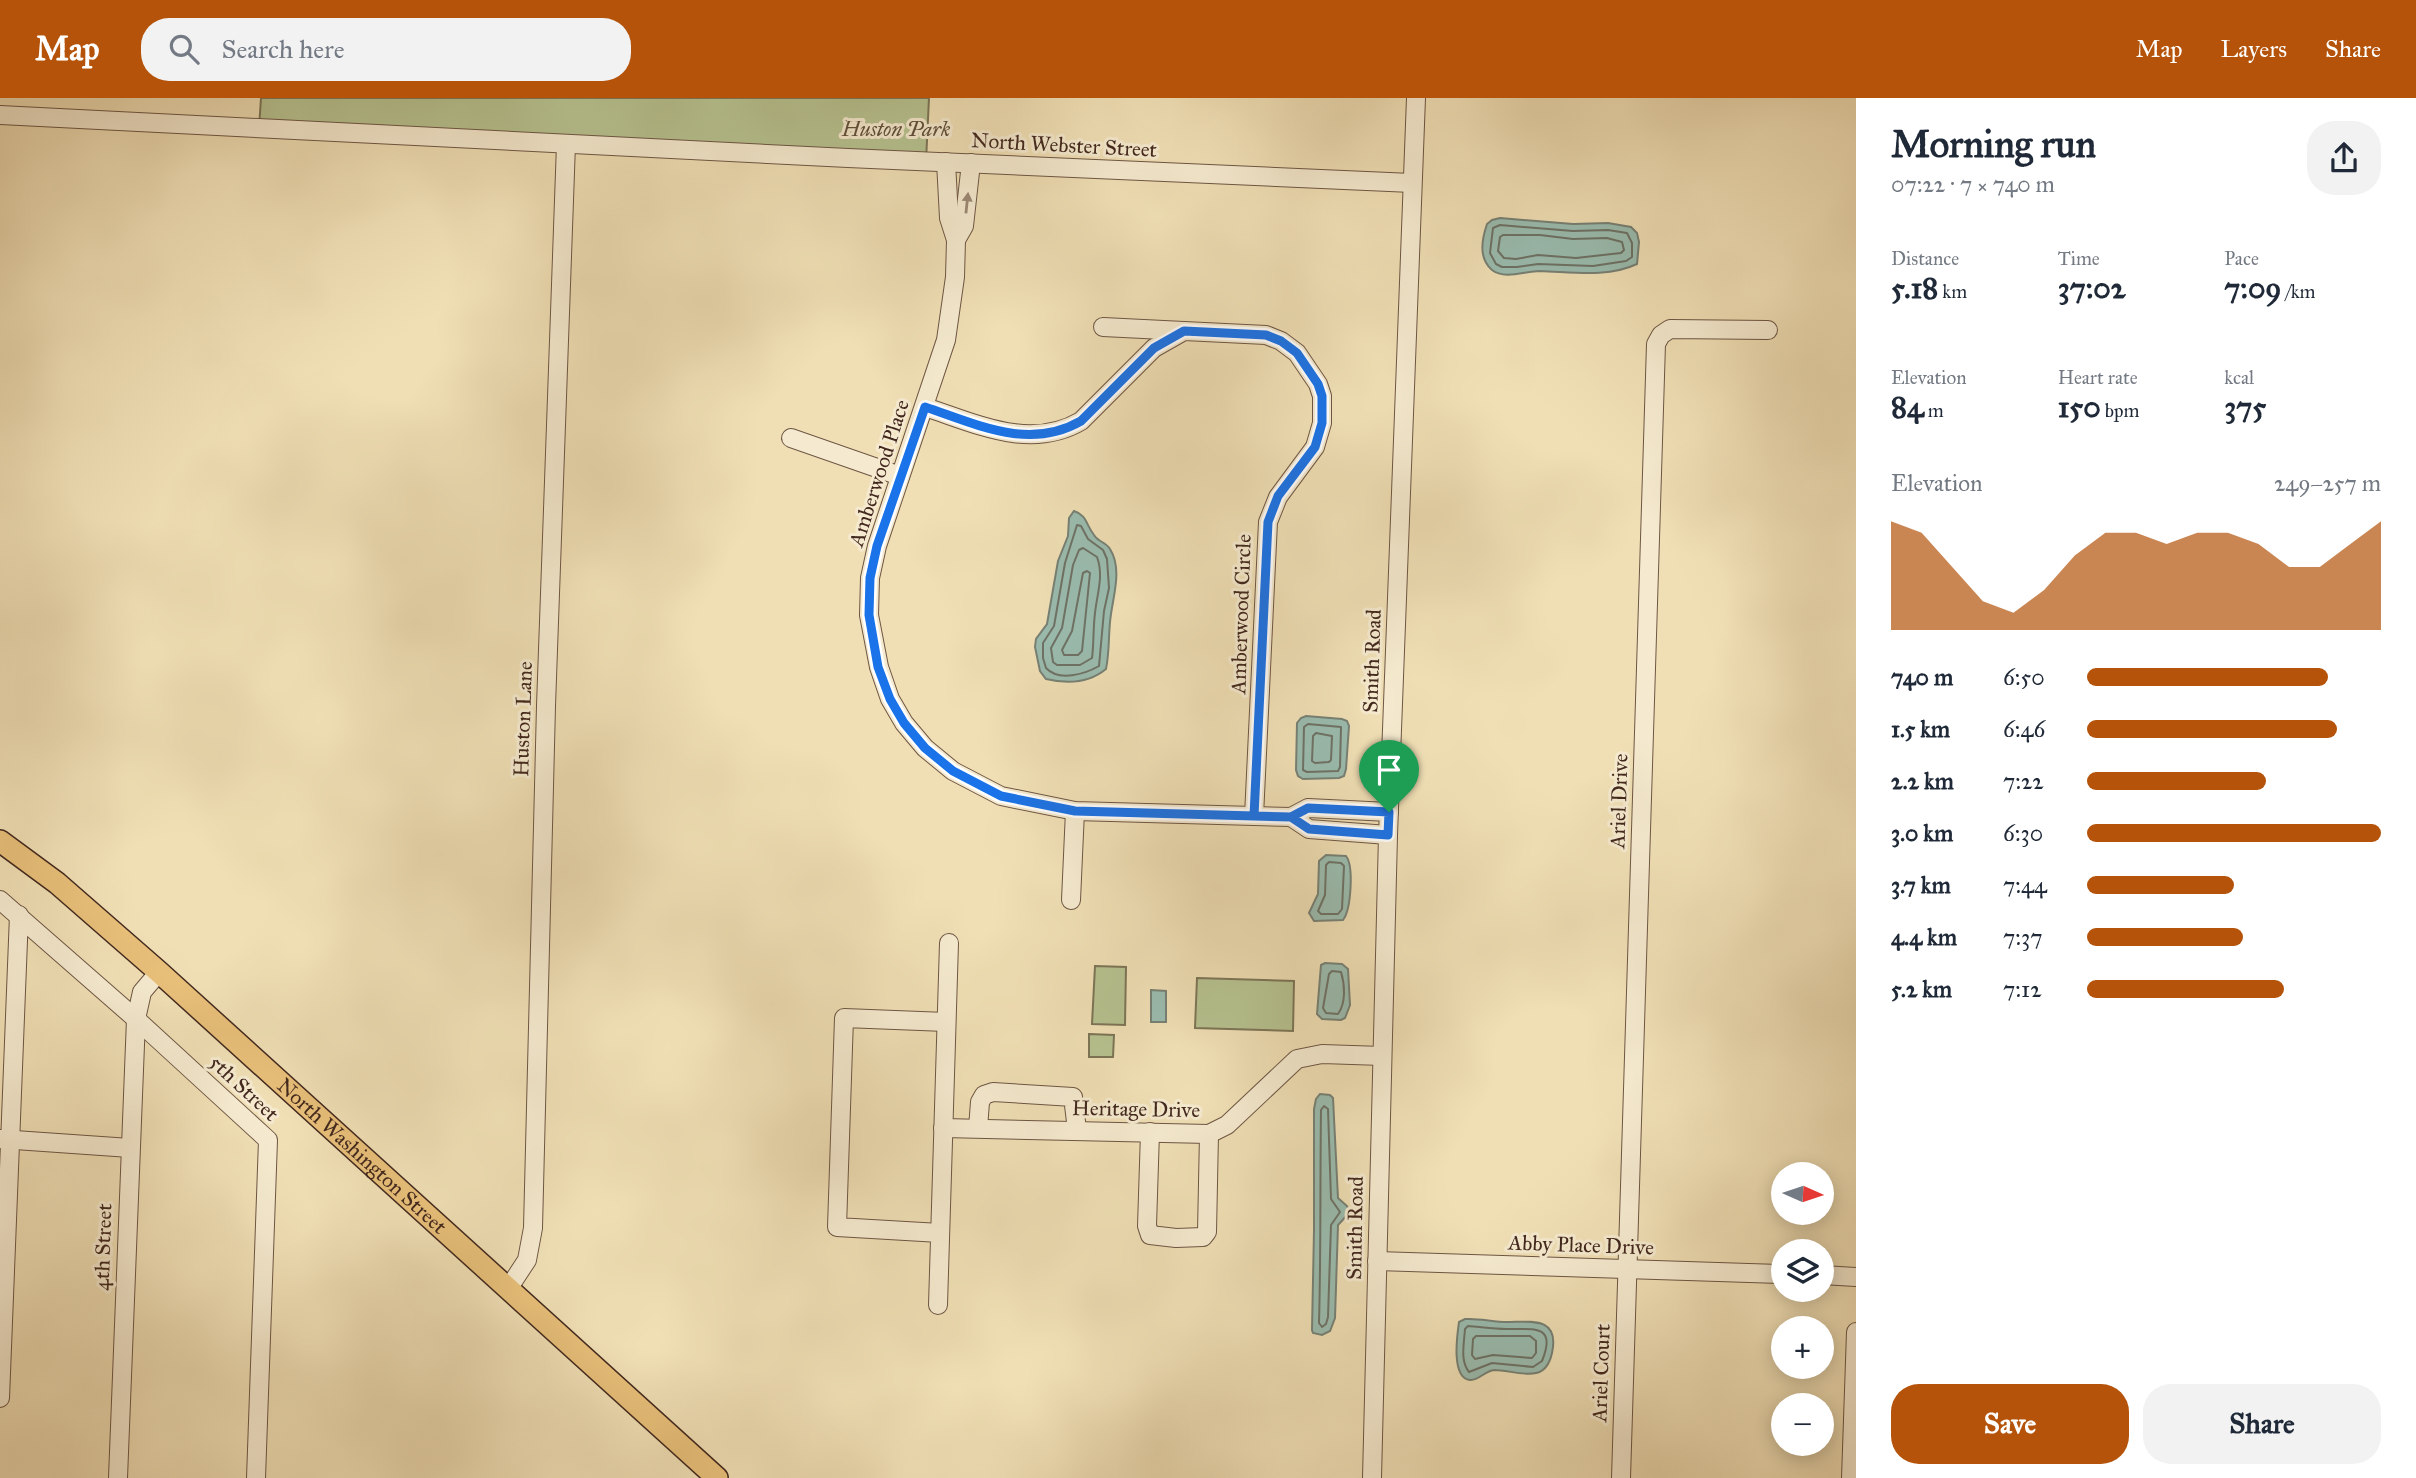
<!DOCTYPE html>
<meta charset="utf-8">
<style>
:root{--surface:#fff;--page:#f2f2f3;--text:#1f2937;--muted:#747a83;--accent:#b45309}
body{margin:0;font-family:"IM FELL Great Primer",serif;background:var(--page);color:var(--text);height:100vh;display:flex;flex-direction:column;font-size:26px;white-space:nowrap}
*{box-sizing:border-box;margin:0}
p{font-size:23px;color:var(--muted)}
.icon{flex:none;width:38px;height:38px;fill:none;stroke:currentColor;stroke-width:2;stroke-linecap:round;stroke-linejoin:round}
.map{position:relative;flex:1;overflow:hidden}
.sheet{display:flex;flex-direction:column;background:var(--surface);width:560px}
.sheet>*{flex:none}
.needle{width:46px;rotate:93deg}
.buttons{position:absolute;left:1771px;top:1064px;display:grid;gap:14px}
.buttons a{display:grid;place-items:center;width:63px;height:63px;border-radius:50%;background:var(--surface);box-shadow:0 4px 18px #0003;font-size:35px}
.pin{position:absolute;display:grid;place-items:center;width:60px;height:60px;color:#fff;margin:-72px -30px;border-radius:50% 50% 50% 0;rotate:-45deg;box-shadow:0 0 7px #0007}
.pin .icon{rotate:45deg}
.round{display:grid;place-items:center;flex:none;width:74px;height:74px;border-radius:28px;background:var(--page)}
.overview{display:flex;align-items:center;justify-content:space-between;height:119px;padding:0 35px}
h1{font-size:38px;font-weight:700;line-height:52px}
.stats{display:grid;grid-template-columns:repeat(3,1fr);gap:10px;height:119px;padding:7px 35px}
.stats div{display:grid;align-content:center}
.stats b{font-size:30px;font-weight:700}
.stats small{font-size:19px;font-weight:400}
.stats p{font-size:19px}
.chart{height:196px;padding:14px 35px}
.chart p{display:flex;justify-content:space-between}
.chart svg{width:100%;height:126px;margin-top:7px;fill:var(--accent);opacity:.7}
.cta{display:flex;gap:14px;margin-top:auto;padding:14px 35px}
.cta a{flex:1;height:80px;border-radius:28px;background:var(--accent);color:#fff;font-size:28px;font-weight:700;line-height:80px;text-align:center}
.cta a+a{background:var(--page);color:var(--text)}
ul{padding:0 35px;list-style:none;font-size:23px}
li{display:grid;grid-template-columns:112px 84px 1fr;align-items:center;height:52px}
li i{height:18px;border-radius:9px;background:var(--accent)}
header{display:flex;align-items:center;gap:42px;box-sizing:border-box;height:98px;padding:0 35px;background:var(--accent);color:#fff}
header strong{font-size:33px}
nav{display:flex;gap:38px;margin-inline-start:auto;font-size:24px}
.search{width:490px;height:63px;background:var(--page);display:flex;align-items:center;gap:18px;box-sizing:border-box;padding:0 24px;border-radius:28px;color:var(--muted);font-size:26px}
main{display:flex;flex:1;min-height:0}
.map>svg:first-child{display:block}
.green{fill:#b6c290;stroke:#7c7557;stroke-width:2}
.water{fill:#9abcaf;stroke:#778175;stroke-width:2}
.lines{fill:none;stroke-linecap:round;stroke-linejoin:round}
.shore{stroke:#6e7266;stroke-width:2}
.minor-casing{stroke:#6e5644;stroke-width:20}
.major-casing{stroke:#42281e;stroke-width:24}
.minor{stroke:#f5eacf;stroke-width:18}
.major{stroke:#e8c07a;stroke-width:21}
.oneway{fill:#9c8976}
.route-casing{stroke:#fff;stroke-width:14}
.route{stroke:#1a73e8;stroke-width:9}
.labels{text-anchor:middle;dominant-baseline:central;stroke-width:6;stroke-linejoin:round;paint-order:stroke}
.park-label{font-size:21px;font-style:italic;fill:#5f4e3a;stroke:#f5eacf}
.street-label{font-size:21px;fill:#42281e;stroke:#f5eacf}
</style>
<header>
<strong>Map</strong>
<div class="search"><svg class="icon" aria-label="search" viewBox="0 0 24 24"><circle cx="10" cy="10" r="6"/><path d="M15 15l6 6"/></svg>Search here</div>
<nav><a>Map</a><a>Layers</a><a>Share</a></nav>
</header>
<main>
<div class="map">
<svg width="1856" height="1380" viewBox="0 0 1856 1380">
<rect width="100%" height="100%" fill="#f0dfb5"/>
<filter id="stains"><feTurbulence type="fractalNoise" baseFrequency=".00286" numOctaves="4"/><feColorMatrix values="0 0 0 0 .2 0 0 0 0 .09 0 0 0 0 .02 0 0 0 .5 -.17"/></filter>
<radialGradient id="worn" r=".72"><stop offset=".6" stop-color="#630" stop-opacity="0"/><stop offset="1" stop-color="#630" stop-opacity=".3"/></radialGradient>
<g class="green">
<path d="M261 0H929L926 64 259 30Z"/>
<path d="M1095 868 1126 869 1125 927 1092 926Z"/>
<path d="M1197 880 1294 883 1293 933 1195 930Z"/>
<path d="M1089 936 1114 937 1113 959H1089Z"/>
</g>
<g class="water">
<path d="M1500 120 1573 126 1608 125 1631 129 1637 135 1639 144 1637 166C1607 180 1573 174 1540 173 1525 173 1505 182 1492 172 1478 160 1482 141 1487 126L1492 122Z"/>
<path d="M1074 413C1087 417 1086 427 1094 437 1098 444 1106 444 1110 451 1122 470 1114 495 1111 516 1108 534 1110 552 1106 571 1089 585 1067 586 1046 581L1040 573 1035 549 1036 541 1047 526 1058 463 1068 438 1069 420Z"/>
<path d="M1306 618 1342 621 1347 623 1349 628 1346 671 1344 678 1339 680 1303 681 1298 678 1296 672 1297 625 1301 620Z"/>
<path d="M1326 757 1346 758C1354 768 1351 812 1343 822L1314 823 1309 815 1318 796 1319 763Z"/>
<path d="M1325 865 1342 866 1348 871 1350 907 1345 920 1341 922 1322 921 1317 916 1321 867Z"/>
<path d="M1151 892 1166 893V924H1151Z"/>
<path d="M1320 996 1330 997 1333 1000 1338 1100 1347 1108 1350 1114 1338 1127 1335 1220 1330 1233 1322 1237 1313 1235 1312 1232 1314 1132V1011L1316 1001Z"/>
<path d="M1465 1221C1479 1220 1493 1224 1507 1224 1530 1224 1560 1218 1552 1255 1550 1264 1546 1273 1536 1275 1524 1278 1507 1272 1494 1272 1485 1273 1478 1283 1470 1282 1451 1280 1457 1238 1459 1224Z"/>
</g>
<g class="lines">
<g class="shore">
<path d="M1500 127 1573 133 1608 132 1627 135 1632 145V159L1626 163 1593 168 1538 166 1517 169H1502L1496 166 1490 155 1493 130Z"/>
<path d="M1503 137H1540L1573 141 1607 140 1622 144 1624 152 1621 155 1576 160 1538 157 1516 161 1504 160 1498 153 1500 139Z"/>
<path d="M1077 427 1081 428 1088 441 1103 452 1107 461 1109 490 1104 513 1099 568C1085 576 1059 584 1046 570L1043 560V545L1054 528 1065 465Z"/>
<path d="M1083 450 1097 459C1104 478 1097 496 1095 515 1093 530 1094 545 1092 560L1080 567H1057L1053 564 1051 550 1062 530 1073 467 1079 452Z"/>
<path d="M1087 473 1090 475 1082 553 1078 557H1064L1062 552 1072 533 1083 475Z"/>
<path d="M1308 626 1341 629 1340 669 1338 673 1307 674 1303 672 1304 629Z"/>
<path d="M1316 635 1332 638 1331 662 1329 664 1315 665 1312 663 1313 638Z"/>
<path d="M1329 764 1341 765 1344 768 1342 811 1338 816H1321L1318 813 1325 797 1326 767Z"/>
<path d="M1332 873 1341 874C1345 887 1346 905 1338 916L1326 915 1323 910 1329 876Z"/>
<path d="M1324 1008 1328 1011 1331 1101 1340 1114 1331 1127 1328 1219 1326 1226 1322 1229 1319 1225C1321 1154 1320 1083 1321 1012Z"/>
<path d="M1468 1228C1481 1229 1494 1231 1506 1231 1530 1232 1558 1224 1542 1263L1533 1269 1492 1265 1469 1274C1460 1263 1464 1246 1465 1231Z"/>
<path d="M1476 1238H1530L1536 1243V1255L1532 1260 1493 1257 1475 1261 1472 1257 1473 1241Z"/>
</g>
<defs>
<g id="minor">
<path d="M0 17 848 60 1412 85"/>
<path d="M946 64 949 120 956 142 955 179 946 242 877 448 870 480 869 517 879 569 890 601 904 625 925 650 953 673 1001 698 1075 713 1291 719 1309 731 1388 737"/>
<path d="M956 142 964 128 971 65"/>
<path d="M1103 229 1184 233"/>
<path d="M925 309C975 325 1030 353 1081 323L1154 250 1184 233 1266 237 1281 243 1297 255 1318 286 1322 298V325L1315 349 1278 399 1268 424 1254 718"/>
<path d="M791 340 900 378"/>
<path d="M1291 719 1308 710 1389 714"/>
<path d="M0 802 136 921 268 1042 256 1380"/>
<path d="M1071 802 1075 713"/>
<path d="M943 1030 1209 1036 1227 1027 1297 961 1322 956 1382 958"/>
<path d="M978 1030 980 1004 984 997 993 994 1073 999 1077 1032"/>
<path d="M1150 1034 1147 1128 1150 1137 1176 1140 1203 1139 1207 1134 1209 1036"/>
<path d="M0 1041 130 1050"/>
<path d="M940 1135 837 1129 844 920 946 924"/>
<path d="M1377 1163 1783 1176"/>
<path d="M1822 1177 1856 1179"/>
<path d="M508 1191 527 1162 533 1130 546 608 566 46"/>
<path d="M938 1207 949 845"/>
<path d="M0 1300 19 817"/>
<path d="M118 1380 136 921 142 894 159 874"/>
<path d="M1372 1380 1388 737 1416 0"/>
<path d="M1621 1380 1656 246 1661 237 1670 231 1768 232"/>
<path d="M1851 1380 1856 1234"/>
</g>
<g id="major">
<path id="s1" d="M0 743 57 785 159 874 717 1380"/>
</g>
</defs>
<use href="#minor" class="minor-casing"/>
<use href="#major" class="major-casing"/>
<use href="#minor" class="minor"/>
<use href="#major" class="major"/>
</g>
<defs><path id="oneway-solid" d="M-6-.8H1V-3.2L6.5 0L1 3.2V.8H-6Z" transform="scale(1.75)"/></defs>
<use class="oneway" href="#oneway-solid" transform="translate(967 105) rotate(-84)"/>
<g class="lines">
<defs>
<path id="route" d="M1389 714 1308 710 1291 719 1075 713 1001 698 953 673 925 650 904 625 890 601 878 569 869 517 870 480 877 448 925 309C976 326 1029 353 1081 323L1154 250 1184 233 1266 237 1281 243 1297 255 1318 286 1322 298V325L1315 349 1278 398 1268 424 1254 718 1291 719 1309 731 1388 737 1389 714"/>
</defs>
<use href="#route" class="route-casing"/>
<use href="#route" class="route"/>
</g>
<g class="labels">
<g class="park-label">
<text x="896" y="31">Huston Park</text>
</g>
<g class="street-label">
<text transform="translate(1064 47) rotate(3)">North Webster Street</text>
<text transform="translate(879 375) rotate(-72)">Amberwood Place</text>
<text transform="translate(1241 516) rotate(-88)">Amberwood Circle</text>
<text transform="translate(1372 563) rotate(-88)">Smith Road</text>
<text transform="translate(523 621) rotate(-88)">Huston Lane</text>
<text transform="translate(1619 703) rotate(-88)">Ariel Drive</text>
<text transform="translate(244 990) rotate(43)">5th Street</text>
<text transform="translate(1136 1011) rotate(1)">Heritage Drive</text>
<text stroke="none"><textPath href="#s1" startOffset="480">North Washington Street</textPath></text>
<text transform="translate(1355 1130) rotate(-89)">Smith Road</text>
<text transform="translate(1581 1147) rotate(2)">Abby Place Drive</text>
<text transform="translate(103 1149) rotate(-88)">4th Street</text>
<text transform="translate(1601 1275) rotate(-88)">Ariel Court</text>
</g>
</g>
<rect width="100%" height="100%" filter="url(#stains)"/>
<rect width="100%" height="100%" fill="url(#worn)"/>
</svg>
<div class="buttons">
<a><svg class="needle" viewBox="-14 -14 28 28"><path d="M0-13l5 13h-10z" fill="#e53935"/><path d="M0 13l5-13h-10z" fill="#747a83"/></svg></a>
<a><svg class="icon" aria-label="layers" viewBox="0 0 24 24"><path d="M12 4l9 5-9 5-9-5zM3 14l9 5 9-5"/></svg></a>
<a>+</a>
<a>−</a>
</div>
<div class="pin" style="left:1389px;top:714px;background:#1e9e55"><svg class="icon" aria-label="arrive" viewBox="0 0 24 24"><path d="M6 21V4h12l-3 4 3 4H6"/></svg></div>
</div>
<section class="sheet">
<div class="overview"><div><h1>Morning run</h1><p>07:22 · 7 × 740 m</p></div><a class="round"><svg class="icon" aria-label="share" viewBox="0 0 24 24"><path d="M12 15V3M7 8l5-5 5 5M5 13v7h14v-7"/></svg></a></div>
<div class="stats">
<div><p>Distance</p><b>5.18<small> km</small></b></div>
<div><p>Time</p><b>37:02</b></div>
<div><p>Pace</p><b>7:09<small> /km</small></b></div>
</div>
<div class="stats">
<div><p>Elevation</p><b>84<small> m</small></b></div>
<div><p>Heart rate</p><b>150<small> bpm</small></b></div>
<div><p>kcal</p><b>375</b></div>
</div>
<div class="chart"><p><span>Elevation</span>249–257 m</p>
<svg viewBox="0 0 160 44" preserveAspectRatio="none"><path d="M0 44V6L10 10L20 22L30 34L40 38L50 30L60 18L70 10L80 10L90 14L100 10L110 10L120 14L130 22L140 22L150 14L160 6V44z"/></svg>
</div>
<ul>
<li><b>740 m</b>6:50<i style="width:82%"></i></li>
<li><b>1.5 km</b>6:46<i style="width:85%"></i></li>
<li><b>2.2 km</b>7:22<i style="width:61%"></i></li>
<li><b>3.0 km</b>6:30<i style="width:100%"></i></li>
<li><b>3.7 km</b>7:44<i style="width:50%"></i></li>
<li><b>4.4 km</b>7:37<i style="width:53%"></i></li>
<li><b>5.2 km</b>7:12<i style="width:67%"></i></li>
</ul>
<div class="cta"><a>Save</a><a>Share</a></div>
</section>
</main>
